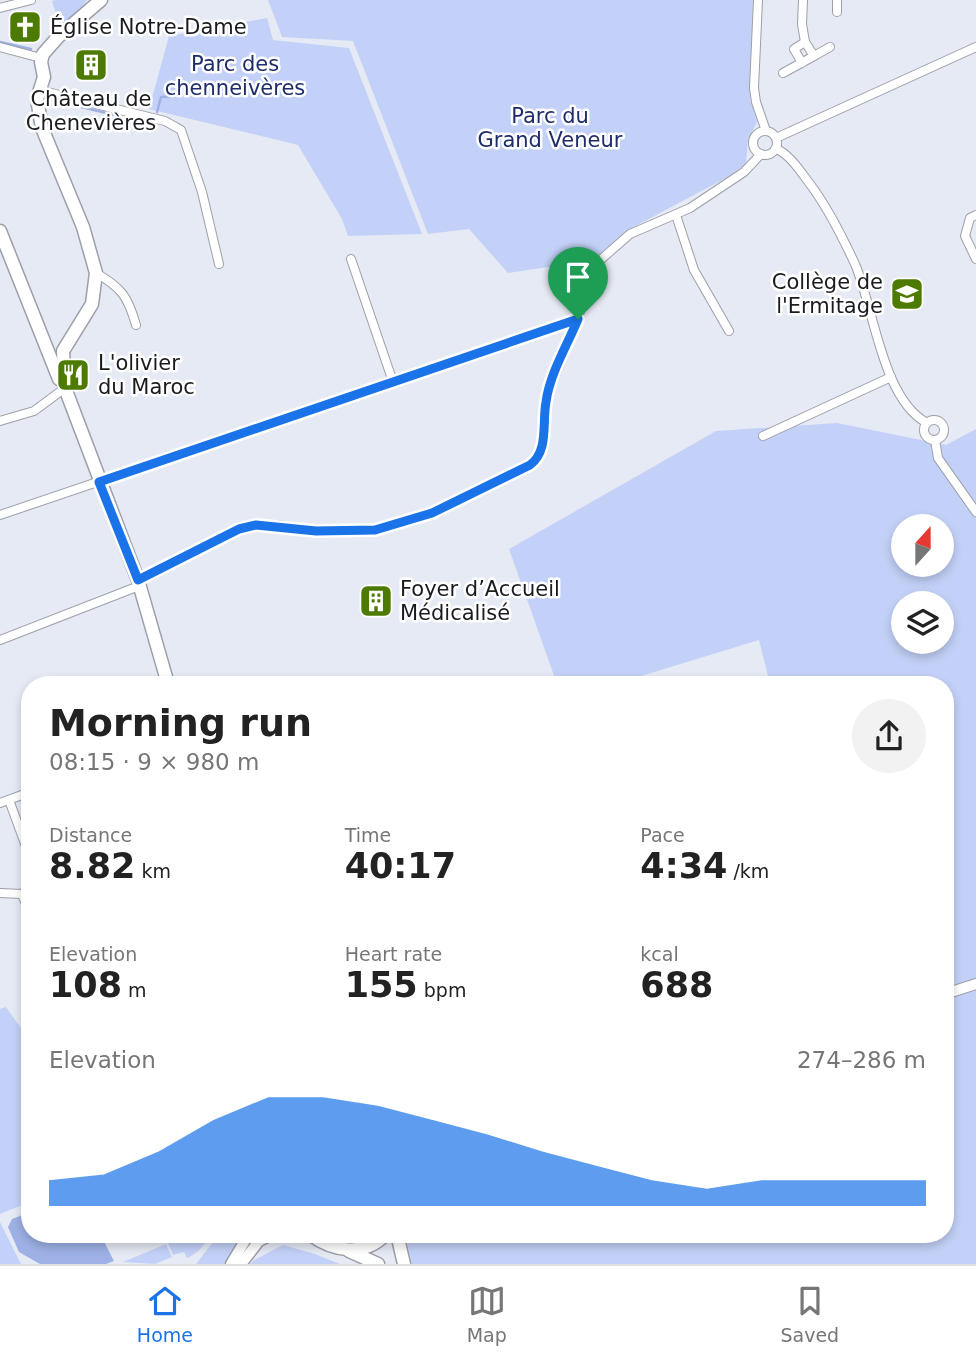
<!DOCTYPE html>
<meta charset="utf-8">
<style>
:root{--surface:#fff;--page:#f2f2f2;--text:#222;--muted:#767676;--line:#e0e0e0;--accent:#1a73e8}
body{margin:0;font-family:"DejaVu Sans",sans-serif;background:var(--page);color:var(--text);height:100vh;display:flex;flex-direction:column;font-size:26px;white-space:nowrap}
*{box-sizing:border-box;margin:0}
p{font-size:23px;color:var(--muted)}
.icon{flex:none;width:38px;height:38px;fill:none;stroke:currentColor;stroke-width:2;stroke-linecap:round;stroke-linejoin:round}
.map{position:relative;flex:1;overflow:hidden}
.drawer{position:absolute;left:21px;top:676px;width:933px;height:567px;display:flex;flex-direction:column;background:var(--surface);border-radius:28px;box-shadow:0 4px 10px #0003}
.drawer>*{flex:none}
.needle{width:46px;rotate:21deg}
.tools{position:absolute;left:891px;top:514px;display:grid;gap:14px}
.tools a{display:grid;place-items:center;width:63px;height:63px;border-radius:50%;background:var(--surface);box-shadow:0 4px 10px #0003;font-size:35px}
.pin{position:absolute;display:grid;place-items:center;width:60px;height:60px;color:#fff;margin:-72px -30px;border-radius:50% 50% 50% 0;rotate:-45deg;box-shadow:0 0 7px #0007}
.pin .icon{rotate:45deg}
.round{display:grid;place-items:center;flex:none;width:74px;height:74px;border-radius:37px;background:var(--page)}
.head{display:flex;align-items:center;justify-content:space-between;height:119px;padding:0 28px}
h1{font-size:38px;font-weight:800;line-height:52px}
.metrics{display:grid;grid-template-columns:repeat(3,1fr);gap:10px;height:119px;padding:7px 28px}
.metrics div{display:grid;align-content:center}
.metrics b{font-size:35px;font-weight:800}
.metrics small{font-size:19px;font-weight:400}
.metrics p{font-size:19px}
.chart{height:196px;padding:14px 28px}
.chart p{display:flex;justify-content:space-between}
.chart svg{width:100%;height:126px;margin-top:7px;fill:var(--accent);opacity:.7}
.tabs{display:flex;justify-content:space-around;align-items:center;height:98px;border-top:2px solid var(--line);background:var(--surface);font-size:19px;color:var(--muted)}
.tabs a{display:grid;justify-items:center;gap:4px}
.tabs .active{color:var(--accent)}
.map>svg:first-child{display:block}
.green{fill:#c3d1f8;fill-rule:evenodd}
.water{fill:#9eb1e6}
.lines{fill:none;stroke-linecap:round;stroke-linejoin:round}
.stream{stroke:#9eb1e6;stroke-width:2.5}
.minor-casing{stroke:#9c9fa9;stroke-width:10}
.tertiary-casing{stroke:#9c9fa9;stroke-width:12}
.secondary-casing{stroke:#9c9fa9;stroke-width:13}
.primary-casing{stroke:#9c9fa9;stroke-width:15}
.minor{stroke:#fff;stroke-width:8}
.tertiary{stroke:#fff;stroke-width:10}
.secondary{stroke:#fff;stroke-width:10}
.primary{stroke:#fff;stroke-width:12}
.route-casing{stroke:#fff;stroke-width:14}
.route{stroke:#1a73e8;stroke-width:9}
.labels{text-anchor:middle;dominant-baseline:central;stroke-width:5;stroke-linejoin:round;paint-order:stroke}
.poi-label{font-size:21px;fill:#191b1e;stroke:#fff;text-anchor:start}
.park-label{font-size:21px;fill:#1e2c6a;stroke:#fff}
</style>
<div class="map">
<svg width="976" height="1264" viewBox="0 0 976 1264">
<rect width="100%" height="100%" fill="#e6eaf4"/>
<g class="green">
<path d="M56 0H87L81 8 60 26 52 1Z"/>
<path d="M268 0H753L750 99 757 122 748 140 746 164 726 178 626 231 597 256 582 262 508 273 469 229 428 234 353 41 282 37Z"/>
<path d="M267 18 273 40 349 48 422 234 348 236 342 219 298 145 149 109 169 36Z"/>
<path d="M837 423 946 445 976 429V1264H412L405 1234H945V684H770L759 640 615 684H557L509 549 716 431ZM903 527H942V565H903ZM903 604H942V642H903Z"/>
<path d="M6 1007 30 1041V1202L0 1214V1009Z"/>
<path d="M0 1222 21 1264H0Z"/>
<path d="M190 1234H211C205 1244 199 1253 187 1258L184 1252 173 1255 168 1243Z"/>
<path d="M219 1234H242L234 1247 235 1249 224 1264H196Z"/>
<path d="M319 1234H378C357 1248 342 1245 319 1234Z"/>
<path d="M166 1244 172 1257 155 1264 123 1262Z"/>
<path d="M283 1245 315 1254 340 1264H250L254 1260Z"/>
</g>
<path class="water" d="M30 1212V1234H100L114 1261 106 1264H40L19 1252 8 1227 12 1219Z"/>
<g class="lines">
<g class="stream">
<path d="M0 42 31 49"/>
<path d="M60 102 119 116"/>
<path d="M157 112 161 97 177 96"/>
</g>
<defs>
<g id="minor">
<path d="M758 0 754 88 756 102 766 131"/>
<path d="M803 0 802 24 805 42"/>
<path d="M0 8 31 0"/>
<path d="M837 12V0"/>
<path d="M0 47 41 58"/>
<path d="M814 56 830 47"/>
<path d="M783 73 814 56 805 42 794 49 802 63"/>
<path d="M39 90 165 121 181 130 202 192 219 264"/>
<circle cx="765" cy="143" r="12"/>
<path d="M776 138 976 47"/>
<path d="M777 149C791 156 800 171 810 184 828 208 842 236 855 264 874 308 882 399 927 423"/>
<path d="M676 215 694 270 729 331"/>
<path d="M976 215 970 218 965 236 976 259"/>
<path d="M351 259 393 382"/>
<path d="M96 273C122 288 128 297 136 325"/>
<circle cx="934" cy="430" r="10"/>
<path d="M0 421 34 411 65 388"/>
<path d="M763 436 891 377"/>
<path d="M935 440 938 458 976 512"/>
<path d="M0 515 578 319"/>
<path d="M138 580 239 529 256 525H278L315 531 375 530 432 513 530 465 538 458 542 449 547 395 578 319 590 269 630 234 690 208 744 172 761 154"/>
<path d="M0 640 139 586"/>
<path d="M9 800 30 857"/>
<path d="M0 803 30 792"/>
<path d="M30 886 22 894 30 914"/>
<path d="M0 893 22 894"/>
</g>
<path id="tertiary" d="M945 994 976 984"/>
<g id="secondary">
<path d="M231 1264 249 1234"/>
<path d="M241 1264 259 1241 273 1234"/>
</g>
<g id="primary">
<path d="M101 0 59 36 43 54 41 62 44 77 37 99 42 128 83 227 96 273 92 304 63 351 65 388 138 580 168 684"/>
<path d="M0 231 59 379"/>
<path d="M309 1234C334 1252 364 1257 386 1234"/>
<path d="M397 1234 404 1264"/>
<path d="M349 1251 378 1264"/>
</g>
</defs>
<use href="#minor" class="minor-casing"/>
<use href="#tertiary" class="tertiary-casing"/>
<use href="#secondary" class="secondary-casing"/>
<use href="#primary" class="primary-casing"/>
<use href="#minor" class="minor"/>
<use href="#tertiary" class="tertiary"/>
<use href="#secondary" class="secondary"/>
<use href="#primary" class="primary"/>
</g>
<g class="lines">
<defs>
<path id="route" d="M578 319C567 346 550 373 546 402 542 423 549 451 530 465L432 513 375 530 316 531 256 525 239 529 138 580 99 482Z"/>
</defs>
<use href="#route" class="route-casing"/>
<use href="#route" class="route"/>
</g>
<defs>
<symbol id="church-square" viewBox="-11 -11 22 22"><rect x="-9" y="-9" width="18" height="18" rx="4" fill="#4d7b02" stroke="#fff"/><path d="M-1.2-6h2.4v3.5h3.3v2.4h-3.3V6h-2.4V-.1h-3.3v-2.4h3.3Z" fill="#fff"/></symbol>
<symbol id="building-square" viewBox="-11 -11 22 22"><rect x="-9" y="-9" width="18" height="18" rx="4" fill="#4d7b02" stroke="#fff"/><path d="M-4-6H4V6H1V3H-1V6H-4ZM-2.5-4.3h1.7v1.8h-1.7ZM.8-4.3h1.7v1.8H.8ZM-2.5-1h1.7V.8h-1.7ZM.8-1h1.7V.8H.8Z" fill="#fff"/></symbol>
<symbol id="school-square" viewBox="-11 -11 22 22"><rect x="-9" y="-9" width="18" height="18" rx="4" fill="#4d7b02" stroke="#fff"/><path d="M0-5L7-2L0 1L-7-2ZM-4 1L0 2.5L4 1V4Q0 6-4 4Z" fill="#fff"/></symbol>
<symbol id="restaurant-square" viewBox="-11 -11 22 22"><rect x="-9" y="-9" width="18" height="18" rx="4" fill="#4d7b02" stroke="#fff"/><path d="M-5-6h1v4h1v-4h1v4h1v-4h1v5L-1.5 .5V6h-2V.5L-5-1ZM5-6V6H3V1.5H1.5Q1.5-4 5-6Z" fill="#fff"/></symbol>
</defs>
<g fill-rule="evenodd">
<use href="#church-square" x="6" y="8" width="38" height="38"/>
<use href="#building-square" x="72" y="46" width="38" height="38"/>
<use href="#school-square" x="888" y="275" width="38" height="38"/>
<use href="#restaurant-square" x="54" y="356" width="38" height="38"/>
<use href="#building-square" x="357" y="582" width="38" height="38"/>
</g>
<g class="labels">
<g class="poi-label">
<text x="50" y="27">Église Notre-Dame</text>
<text x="91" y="99" text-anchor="middle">Château de<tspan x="91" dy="24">Chenevières</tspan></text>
<text x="883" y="282" text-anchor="end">Collège de<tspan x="883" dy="24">l'Ermitage</tspan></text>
<text x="98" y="363">L'olivier<tspan x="98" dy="24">du Maroc</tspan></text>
<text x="400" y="589">Foyer d’Accueil<tspan x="400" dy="24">Médicalisé</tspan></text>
</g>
<g class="park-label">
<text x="235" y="64">Parc des<tspan x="235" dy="24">chenneivères</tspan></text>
<text x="550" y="116">Parc du<tspan x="550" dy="24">Grand Veneur</tspan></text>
</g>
</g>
</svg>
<div class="tools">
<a><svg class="needle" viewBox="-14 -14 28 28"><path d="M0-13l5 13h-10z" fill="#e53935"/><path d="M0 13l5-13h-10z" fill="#767676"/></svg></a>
<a><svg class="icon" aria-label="layers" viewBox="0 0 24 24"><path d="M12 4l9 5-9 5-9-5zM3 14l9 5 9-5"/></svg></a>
</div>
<div class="pin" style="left:578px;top:319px;background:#1e9e55"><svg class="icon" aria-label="arrive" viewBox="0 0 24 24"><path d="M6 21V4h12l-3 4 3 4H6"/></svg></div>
<section class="drawer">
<div class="head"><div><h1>Morning run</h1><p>08:15 · 9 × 980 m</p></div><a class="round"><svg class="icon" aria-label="share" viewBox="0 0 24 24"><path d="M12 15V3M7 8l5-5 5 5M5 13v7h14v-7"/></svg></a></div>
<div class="metrics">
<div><p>Distance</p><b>8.82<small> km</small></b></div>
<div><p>Time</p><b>40:17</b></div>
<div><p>Pace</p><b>4:34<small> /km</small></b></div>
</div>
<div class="metrics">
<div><p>Elevation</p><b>108<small> m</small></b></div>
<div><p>Heart rate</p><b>155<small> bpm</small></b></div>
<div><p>kcal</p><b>688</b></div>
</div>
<div class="chart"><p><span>Elevation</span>274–286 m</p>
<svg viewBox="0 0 160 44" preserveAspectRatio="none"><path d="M0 44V35L10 33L20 25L30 14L40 6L50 6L60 9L70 14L80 19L90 25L100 30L110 35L120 38L130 35L140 35L150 35L160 35V44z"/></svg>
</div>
</section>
</div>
<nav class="tabs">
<a class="active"><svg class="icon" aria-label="home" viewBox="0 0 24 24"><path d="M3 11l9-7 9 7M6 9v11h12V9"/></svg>Home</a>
<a><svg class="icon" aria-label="map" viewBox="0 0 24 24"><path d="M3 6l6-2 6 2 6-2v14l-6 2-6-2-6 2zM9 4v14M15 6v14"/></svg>Map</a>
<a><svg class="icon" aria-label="saved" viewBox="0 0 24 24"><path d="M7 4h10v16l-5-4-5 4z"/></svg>Saved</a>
</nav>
